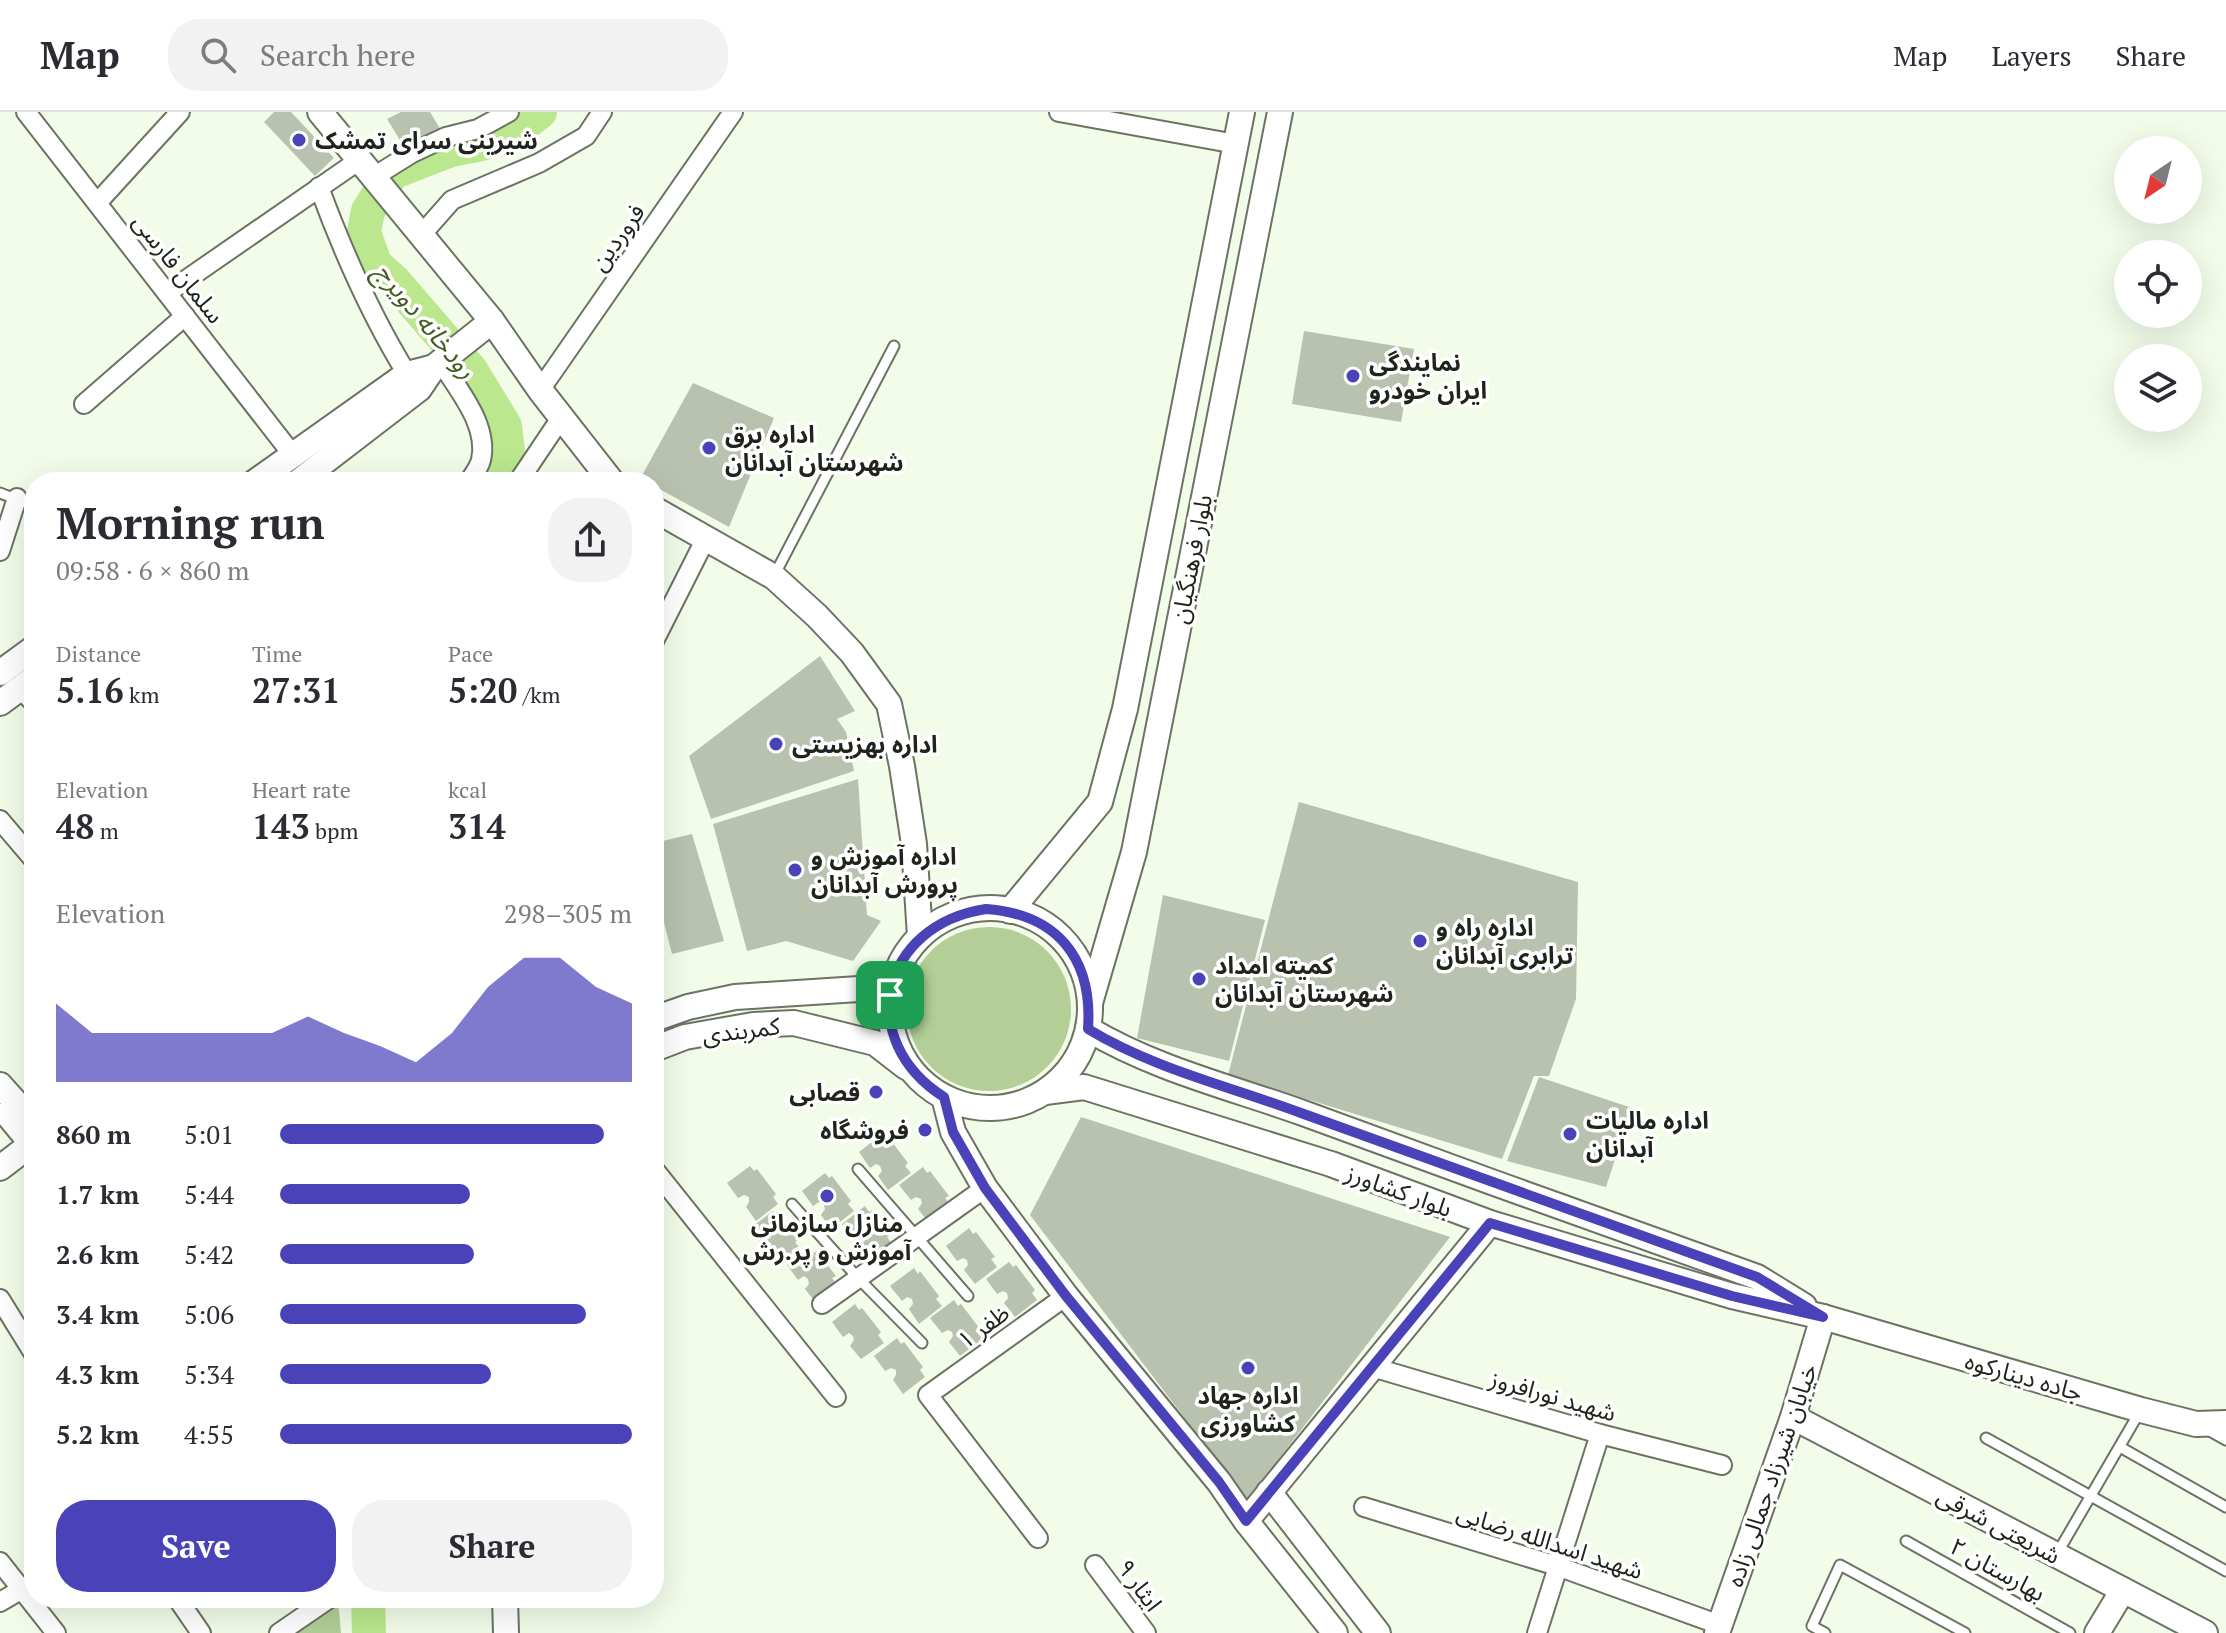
<!DOCTYPE html>
<meta charset="utf-8">
<style>
:root{--surface:#fff;--page:#f2f2f3;--text:#2b2b33;--muted:#7c7c81;--line:#e1e1e2;--accent:#4a42b8}
body{margin:0;font-family:"PT Serif","Noto Sans Arabic",serif;background:var(--page);color:var(--text);height:100vh;display:flex;flex-direction:column;font-size:30px;white-space:nowrap}
*{box-sizing:border-box;margin:0}
p{font-size:26px;color:var(--muted)}
.icon{flex:none;width:44px;height:44px;fill:none;stroke:currentColor;stroke-width:2;stroke-linecap:round;stroke-linejoin:round}
.map{position:relative;flex:1;overflow:hidden}
.details{position:absolute;left:24px;top:360px;width:640px;height:1136px;display:flex;flex-direction:column;background:var(--surface);border-radius:32px;box-shadow:0 8px 32px #0002}
.details>*{flex:none}
.needle{width:52px;rotate:215deg}
.buttons{position:absolute;left:2114px;top:24px;display:grid;gap:16px}
.buttons a{display:grid;place-items:center;width:88px;height:88px;border-radius:50%;background:var(--surface);box-shadow:0 8px 32px #0002;font-size:40px}
.pin{position:absolute;display:grid;place-items:center;width:68px;height:68px;color:#fff;margin:-34px;border-radius:16px;box-shadow:0 4px 12px #0006}
.round{display:grid;place-items:center;flex:none;width:84px;height:84px;border-radius:32px;background:var(--page)}
.overview{display:flex;align-items:center;justify-content:space-between;height:136px;padding:0 32px}
h1{font-size:44px;font-weight:700;line-height:60px}
.metrics{display:grid;grid-template-columns:repeat(3,1fr);gap:12px;height:136px;padding:8px 32px}
.metrics div{display:grid;align-content:center}
.metrics b{font-size:34px;font-weight:700}
.metrics small{font-size:22px;font-weight:400}
.metrics p{font-size:22px}
.chart{height:224px;padding:16px 32px}
.chart p{display:flex;justify-content:space-between}
.chart svg{width:100%;height:144px;margin-top:8px;fill:var(--accent);opacity:.7}
.action{display:flex;gap:16px;margin-top:auto;padding:16px 32px}
.action a{flex:1;height:92px;border-radius:32px;background:var(--accent);color:#fff;font-size:32px;font-weight:700;line-height:92px;text-align:center}
.action a+a{background:var(--page);color:var(--text)}
ul{padding:0 32px;list-style:none;font-size:26px}
li{display:grid;grid-template-columns:128px 96px 1fr;align-items:center;height:60px}
li i{height:20px;border-radius:10px;background:var(--accent)}
header{display:flex;align-items:center;gap:48px;box-sizing:border-box;height:112px;padding:0 40px;background:var(--surface);border-bottom:2px solid var(--line)}
header strong{font-size:38px}
nav{display:flex;gap:44px;margin-inline-start:auto;font-size:28px}
.search{width:560px;height:72px;background:var(--page);display:flex;align-items:center;gap:20px;box-sizing:border-box;padding:0 28px;border-radius:32px;color:var(--muted);font-size:30px}
.map>svg:first-child{display:block}
.green{fill:#b3cf97}
.lines{fill:none;stroke-linecap:round;stroke-linejoin:round}
.river{stroke:#bbe78f;stroke-width:34}
.building{fill:#b8c2af}
.lane-casing{stroke:#6b7463;stroke-width:13}
.street-casing{stroke:#6b7463;stroke-width:22}
.secondary-casing{stroke:#6b7463;stroke-width:28}
.lane{stroke:#fff;stroke-width:9}
.street{stroke:#fff;stroke-width:18}
.secondary{stroke:#fff;stroke-width:24}
.route-casing{stroke:#fff;stroke-width:16}
.route{stroke:#4a42b8;stroke-width:10}
.poi-dot{fill:#4a42b8;stroke:#fff;stroke-width:3}
.labels{text-anchor:middle;dominant-baseline:central;stroke-width:7;stroke-linejoin:round;paint-order:stroke}
.poi-label{font-size:24px;font-weight:bold;fill:#20241d;stroke:#fff;text-anchor:start}
.street-label{font-size:24px;fill:#20241d;stroke:#fff}
.water-label{font-size:26px;font-style:italic;fill:#435e22;stroke:#fff}
</style>
<header>
<strong>Map</strong>
<div class="search"><svg class="icon" aria-label="search" viewBox="0 0 24 24"><circle cx="10" cy="10" r="6"/><path d="M15 15l6 6"/></svg>Search here</div>
<nav><a>Map</a><a>Layers</a><a>Share</a></nav>
</header>
<div class="map">
<svg width="2226" height="1521" viewBox="0 0 2226 1521">
<rect width="100%" height="100%" fill="#f2fce9"/>
<g class="green">
<circle cx="989" cy="897" r="82"/>
<path d="M338 1488 341 1521H285Z"/>
</g>
<g class="lines">
<g class="river">
<path d="M492 370 508 339 505 314 471 258 395 170 375 152 364 120 368 99 392 61 451 38 482 32 518 17 540 0"/>
<path d="M368 1486 369 1521"/>
</g>
</g>
<g class="building">
<path d="M274 0H291L334 46 315 64 264 10Z"/>
<path d="M401 0H430L442 20 406 38 387 7Z"/>
<path d="M1304 219 1414 237 1401 310 1292 292Z"/>
<path d="M693 271 774 306 729 415 654 374V370L640 367Z"/>
<path d="M820 544 855 599 837 607 846 620 854 659 711 707 689 644Z"/>
<path d="M858 667 867 803 881 809 853 849 786 829 747 839 713 712Z"/>
<path d="M1299 690 1578 770 1576 887 1549 964H1534L1502 1047 1228 963Z"/>
<path d="M692 722 724 829 672 842 654 771V731Z"/>
<path d="M1163 783 1265 808 1229 949 1137 926Z"/>
<path d="M1539 965 1632 996 1606 1075 1507 1049Z"/>
<path d="M1081 1005 1450 1125 1247 1388 1030 1103Z"/>
<path d="M882 1022 887 1028 889 1026 908 1051 905 1054 911 1061 888 1078 878 1064 882 1059 880 1054 876 1052 870 1056 859 1040Z"/>
<path d="M750 1054 754 1059 757 1057 776 1082 773 1085 778 1092 756 1109 746 1095 749 1090V1085L744 1083 738 1086 727 1071Z"/>
<path d="M923 1055 927 1061 930 1059 949 1084 945 1086 951 1094 929 1111 918 1097 922 1091 921 1087 916 1085 911 1088 899 1073Z"/>
<path d="M825 1061 829 1066 832 1064 851 1089 848 1092 854 1099 831 1117 821 1103 825 1097 824 1093 819 1090 813 1094 802 1079Z"/>
<path d="M865 1094 869 1100 872 1098 891 1123 887 1125 893 1133 871 1150 860 1136 864 1130 863 1126 859 1124 853 1127 842 1112Z"/>
<path d="M773 1099 777 1105 780 1103 799 1128 795 1130 801 1138 779 1155 768 1141 772 1135 771 1131 767 1129 761 1132 749 1117Z"/>
<path d="M969 1116 973 1122 976 1120 995 1145 991 1147 997 1155 975 1172 964 1158 968 1153 967 1148 963 1146 957 1149 946 1134Z"/>
<path d="M810 1135 814 1141 817 1139 836 1164 832 1166 838 1174 816 1191 805 1177 809 1172 808 1167 804 1164 798 1168 787 1153Z"/>
<path d="M1009 1150 1013 1155 1016 1153 1035 1178 1032 1181 1037 1188 1015 1205 1004 1191 1008 1186 1007 1181 1003 1179 997 1182 986 1167Z"/>
<path d="M914 1156 918 1162 920 1159 939 1184 936 1187 942 1194 919 1212 909 1197 913 1192 912 1187 907 1185 902 1189 890 1174Z"/>
<path d="M954 1188 958 1194 961 1192 980 1217 976 1219 982 1227 960 1244 949 1230 953 1224 952 1220 948 1218 942 1221 930 1206Z"/>
<path d="M855 1192 859 1198 862 1196 881 1220 878 1223 884 1231 861 1247 850 1234 854 1228 853 1224 849 1221 843 1225 832 1210Z"/>
<path d="M897 1226 901 1232 904 1230 923 1255 920 1258 925 1265 903 1282 893 1268 896 1263V1258L891 1256 885 1259 874 1244Z"/>
</g>
<g class="lines">
<defs>
<g id="lane">
<path d="M0 381 34 394"/>
<path d="M775 462 894 234"/>
<path d="M858 1057 968 1184"/>
<path d="M792 1092 858 1166 922 1231"/>
<path d="M2208 1318 2226 1328"/>
<path d="M1986 1326 2226 1459"/>
<path d="M2120 1335 2226 1395"/>
<path d="M1906 1429 2070 1521"/>
<path d="M2058 1440 2139 1301"/>
<path d="M1825 1521 1812 1514 1840 1453 1965 1521"/>
</g>
<g id="street">
<path d="M26 0 292 342"/>
<path d="M1059 0 1236 32"/>
<path d="M372 66 412 41 446 25 478 17 509 0"/>
<path d="M319 75C343 140 370 202 407 262"/>
<path d="M98 90 180 0"/>
<path d="M422 122 452 88 539 51 586 24 602 0"/>
<path d="M167 181 358 49"/>
<path d="M441 250C458 278 489 313 481 348 479 356 473 363 469 370"/>
<path d="M540 278 733 0"/>
<path d="M84 292 185 204"/>
<path d="M518 370 561 306"/>
<path d="M0 439 17 386"/>
<path d="M654 529 706 426"/>
<path d="M20 576 34 591"/>
<path d="M0 708 34 748"/>
<path d="M654 1057 836 1285"/>
<path d="M0 1187 34 1242"/>
<path d="M822 1192 985 1076"/>
<path d="M1372 1255 1600 1322 1722 1353"/>
<path d="M1364 1395 1557 1454 1720 1513"/>
<path d="M1038 1426 928 1283 1066 1184"/>
<path d="M0 1450 56 1521"/>
<path d="M1095 1453 1146 1521"/>
<path d="M177 1486 201 1521"/>
<path d="M0 1490 34 1470"/>
<path d="M279 1521 330 1486"/>
<path d="M1537 1521 1600 1322"/>
</g>
<g id="secondary">
<path d="M320 0 492 209 540 278 612 370"/>
<path d="M255 370 407 262 434 255"/>
<path d="M298 370 419 277 434 255 492 209"/>
<path d="M654 397 774 465 817 504 852 541 889 592 902 654 914 732 920 824"/>
<path d="M0 561 34 536"/>
<path d="M0 591 34 566"/>
<circle cx="990" cy="896" r="100"/>
<path d="M1010 799 1100 690 1125 597 1242 0"/>
<path d="M1090 891 1134 740 1280 0"/>
<path d="M654 907 688 895 735 885 874 876 895 863"/>
<path d="M1088 917C1155 957 1230 975 1303 1001 1454 1057 1605 1111 1757 1165L1804 1194"/>
<path d="M654 937 685 925 753 913 794 911 875 931 906 955"/>
<path d="M0 973 34 1011"/>
<path d="M1045 980 1084 975 1331 1052 1490 1111 1732 1184 1823 1205 2141 1298 2196 1312 2226 1311"/>
<path d="M944 985 953 1020 985 1076 1066 1184 1219 1370 1246 1409 1335 1521"/>
<path d="M7 1002 32 1032"/>
<path d="M0 1056 34 1030"/>
<path d="M1793 1305 2205 1521"/>
<path d="M1269 1380 1378 1521"/>
<path d="M1246 1409 1490 1111"/>
<path d="M505 1486 506 1521"/>
<path d="M1717 1521 1793 1305 1823 1205"/>
<path d="M2097 1521 2123 1478"/>
</g>
</defs>
<use href="#lane" class="lane-casing"/>
<use href="#street" class="street-casing"/>
<use href="#secondary" class="secondary-casing"/>
<use href="#lane" class="lane"/>
<use href="#street" class="street"/>
<use href="#secondary" class="secondary"/>
</g>
<g class="lines">
<defs>
<path id="route" d="M986 797C1057 802 1093 846 1088 917 1154 957 1229 974 1301 1001 1453 1057 1605 1111 1757 1165L1823 1205 1732 1184 1490 1111 1246 1409 1219 1370 1066 1184 985 1076 953 1020 944 985C854 928 880 813 986 797Z"/>
</defs>
<use href="#route" class="route-casing"/>
<use href="#route" class="route"/>
</g>
<g class="poi-dot">
<circle cx="299" cy="28" r="8"/>
<circle cx="1353" cy="264" r="8"/>
<circle cx="709" cy="336" r="8"/>
<circle cx="776" cy="632" r="8"/>
<circle cx="795" cy="758" r="8"/>
<circle cx="1420" cy="829" r="8"/>
<circle cx="1199" cy="867" r="8"/>
<circle cx="876" cy="980" r="8"/>
<circle cx="925" cy="1018" r="8"/>
<circle cx="1570" cy="1022" r="8"/>
<circle cx="827" cy="1084" r="8"/>
<circle cx="1248" cy="1256" r="8"/>
</g>
<g class="labels">
<g class="poi-label">
<text x="315" y="28">شیرینی سرای تمشک</text>
<text x="1369" y="250">نمایندگی<tspan x="1369" dy="28">ایران خودرو</tspan></text>
<text x="725" y="322">اداره برق<tspan x="725" dy="28">شهرستان آبدانان</tspan></text>
<text x="792" y="632">اداره بهزیستی</text>
<text x="811" y="744">اداره آموزش و<tspan x="811" dy="28">پرورش آبدانان</tspan></text>
<text x="1436" y="815">اداره راه و<tspan x="1436" dy="28">ترابری آبدانان</tspan></text>
<text x="1215" y="853">کمیته امداد<tspan x="1215" dy="28">شهرستان آبدانان</tspan></text>
<text x="860" y="980" text-anchor="end">قصابی</text>
<text x="1586" y="1008">اداره مالیات<tspan x="1586" dy="28">آبدانان</tspan></text>
<text x="909" y="1018" text-anchor="end">فروشگاه</text>
<text x="827" y="1111" text-anchor="middle">منازل سازمانی<tspan x="827" dy="28">آموزش و پر.رش</tspan></text>
<text x="1248" y="1283" text-anchor="middle">اداره جهاد<tspan x="1248" dy="28">کشاورزی</tspan></text>
</g>
<g class="street-label">
<text transform="translate(617 125) rotate(-55)">فروردین</text>
<text transform="translate(179 156) rotate(52)">سلمان فارسی</text>
<text transform="translate(1191 447) rotate(-79)">بلوار فرهنگیان</text>
<text transform="translate(741 918) rotate(-7)">کمربندی</text>
<text transform="translate(1399 1078) rotate(20)">بلوار کشاورز</text>
<text transform="translate(983 1214) rotate(-36)">ظفر ۱</text>
<text transform="translate(2024 1264) rotate(16)">جاده دینارکوه</text>
<text transform="translate(1553 1283) rotate(16)">شهید نورافروز</text>
<text transform="translate(1771 1363) rotate(-71)">خیابان شیرزاد جمالی زاده</text>
<text transform="translate(1999 1413) rotate(28)">شریعتی شرقی</text>
<text transform="translate(1550 1429) rotate(18)">شهید اسدالله رضایی</text>
<text transform="translate(1998 1457) rotate(29)">بهارستان ۲</text>
<text transform="translate(1140 1473) rotate(54)">ایثار ۹</text>
</g>
<g class="water-label">
<text transform="translate(426 208) rotate(50)">رودخانه دویرج</text>
</g>
</g>
</svg>
<div class="buttons">
<a><svg class="needle" viewBox="-14 -14 28 28"><path d="M0-13l5 13h-10z" fill="#e53935"/><path d="M0 13l5-13h-10z" fill="#7c7c81"/></svg></a>
<a><svg class="icon" aria-label="locate" viewBox="0 0 24 24"><circle cx="12" cy="12" r="6"/><path d="M12 2v4M12 18v4M2 12h4M18 12h4"/></svg></a>
<a><svg class="icon" aria-label="layers" viewBox="0 0 24 24"><path d="M12 4l9 5-9 5-9-5zM3 14l9 5 9-5"/></svg></a>
</div>
<div class="pin" style="left:890px;top:883px;background:#1e9e55"><svg class="icon" aria-label="arrive" viewBox="0 0 24 24"><path d="M6 21V4h12l-3 4 3 4H6"/></svg></div>
<section class="details">
<div class="overview"><div><h1>Morning run</h1><p>09:58 · 6 × 860 m</p></div><a class="round"><svg class="icon" aria-label="share" viewBox="0 0 24 24"><path d="M12 15V3M7 8l5-5 5 5M5 13v7h14v-7"/></svg></a></div>
<div class="metrics">
<div><p>Distance</p><b>5.16<small> km</small></b></div>
<div><p>Time</p><b>27:31</b></div>
<div><p>Pace</p><b>5:20<small> /km</small></b></div>
</div>
<div class="metrics">
<div><p>Elevation</p><b>48<small> m</small></b></div>
<div><p>Heart rate</p><b>143<small> bpm</small></b></div>
<div><p>kcal</p><b>314</b></div>
</div>
<div class="chart"><p><span>Elevation</span>298–305 m</p>
<svg viewBox="0 0 160 44" preserveAspectRatio="none"><path d="M0 44V20L10 29L20 29L30 29L40 29L50 29L60 29L70 24L80 29L90 33L100 38L110 29L120 15L130 6L140 6L150 15L160 20V44z"/></svg>
</div>
<ul>
<li><b>860 m</b>5:01<i style="width:92%"></i></li>
<li><b>1.7 km</b>5:44<i style="width:54%"></i></li>
<li><b>2.6 km</b>5:42<i style="width:55%"></i></li>
<li><b>3.4 km</b>5:06<i style="width:87%"></i></li>
<li><b>4.3 km</b>5:34<i style="width:60%"></i></li>
<li><b>5.2 km</b>4:55<i style="width:100%"></i></li>
</ul>
<div class="action"><a>Save</a><a>Share</a></div>
</section>
</div>
